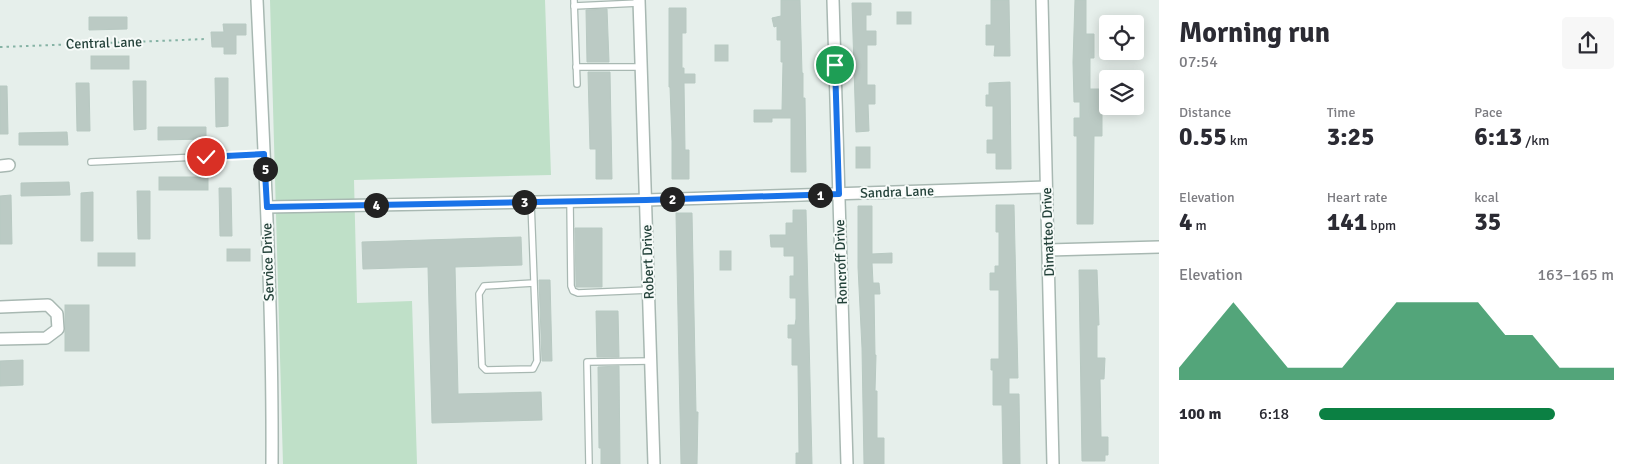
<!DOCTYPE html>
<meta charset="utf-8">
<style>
:root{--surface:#fff;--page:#f7f7f7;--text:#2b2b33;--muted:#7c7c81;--accent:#0b8043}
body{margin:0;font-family:Signika,sans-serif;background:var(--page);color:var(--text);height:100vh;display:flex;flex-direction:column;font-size:19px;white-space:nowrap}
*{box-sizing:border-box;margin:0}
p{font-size:16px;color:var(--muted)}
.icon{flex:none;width:28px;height:28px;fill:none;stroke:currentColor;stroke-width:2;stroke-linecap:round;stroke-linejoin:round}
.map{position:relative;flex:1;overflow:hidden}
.sheet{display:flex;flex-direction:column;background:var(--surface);width:475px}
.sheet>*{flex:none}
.buttons{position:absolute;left:1099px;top:15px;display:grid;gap:10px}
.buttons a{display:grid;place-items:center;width:45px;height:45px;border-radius:5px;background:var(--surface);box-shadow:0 2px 12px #0003;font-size:25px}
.pin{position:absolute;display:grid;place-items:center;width:42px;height:42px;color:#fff;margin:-21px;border:2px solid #fff;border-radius:50%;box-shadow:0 1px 5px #0007}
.km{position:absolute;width:25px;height:25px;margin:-12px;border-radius:50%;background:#222;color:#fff;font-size:14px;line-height:25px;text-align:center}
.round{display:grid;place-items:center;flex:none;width:52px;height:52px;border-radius:5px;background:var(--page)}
.overview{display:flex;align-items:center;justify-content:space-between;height:85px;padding:0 20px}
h1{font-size:28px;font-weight:800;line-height:38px}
.metrics{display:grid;grid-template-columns:repeat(3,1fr);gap:8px;height:85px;padding:5px 20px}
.metrics div{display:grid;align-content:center}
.metrics b{font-size:25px;font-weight:800}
.metrics small{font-size:14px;font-weight:400}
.metrics p{font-size:14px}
.chart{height:140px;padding:10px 20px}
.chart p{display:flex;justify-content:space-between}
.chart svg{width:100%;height:90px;margin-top:5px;fill:var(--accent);opacity:.7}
ul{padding:0 20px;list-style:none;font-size:16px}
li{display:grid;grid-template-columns:80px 60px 1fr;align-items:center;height:38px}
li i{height:12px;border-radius:6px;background:var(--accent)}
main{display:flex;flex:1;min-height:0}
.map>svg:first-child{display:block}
.green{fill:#bfe0c8}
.building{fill:#bbcac4;stroke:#b8c9c2}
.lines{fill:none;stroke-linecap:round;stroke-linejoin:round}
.service-casing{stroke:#a8b8b2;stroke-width:8}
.minor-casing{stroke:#a8b8b2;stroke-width:14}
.path{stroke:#86b3a5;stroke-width:2;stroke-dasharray:2.5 4;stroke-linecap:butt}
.service{stroke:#fff;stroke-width:5.5}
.minor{stroke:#fff;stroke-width:11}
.route-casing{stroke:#fff;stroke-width:10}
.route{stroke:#1a73e8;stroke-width:6}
.labels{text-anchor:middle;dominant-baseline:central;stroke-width:4;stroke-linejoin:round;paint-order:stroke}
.street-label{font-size:14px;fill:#24423a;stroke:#f7fbf9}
</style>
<main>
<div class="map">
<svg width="1159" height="464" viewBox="0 0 1159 464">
<rect width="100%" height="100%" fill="#e6efeb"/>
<path class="green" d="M270 0H545L551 175 354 180 357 303 412 301 417 464H283Z"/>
<g class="building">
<path d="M781 0H800L802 73H803V98H805L806 172H791V118H772V122H754V110H782L783 62H781V40H777V26L774 27 772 18 781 16Z"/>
<path d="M991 0H1009L1010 56H994L995 45H986V25H991Z"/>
<path d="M1075 0H1086V34H1094V58H1090V89H1105V110H1102V136H1094L1093 224H1077V136H1074V118H1080V102H1074L1073 62Z"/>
<path d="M852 3H871V15H866V31H876V45H867V85H875V104H868L869 131 856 132Z"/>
<path d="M669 8H686V33H682V68H684V74H695V83H684L685 150H689V179H672V141L670 87H669Z"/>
<path d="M607 9 609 62H587L586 10Z"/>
<rect x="897" y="12" width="14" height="12"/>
<path d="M89 17H127V29L89 30Z"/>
<path d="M223 24H246V35H236V54H224V47H212L211 32H224Z"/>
<rect x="715" y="45" width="13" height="16"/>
<rect x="91" y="56" width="38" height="13"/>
<path d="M588 72H610L612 179H596V149H590Z"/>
<path d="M215 78H228V126L216 127Z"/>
<path d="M133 81H146V129L134 130Z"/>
<path d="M1010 82 1011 169H996V153H987V140H993V106H986V95H989V83Z"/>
<path d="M76 83H89L90 131H77Z"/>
<path d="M0 86H7L8 134H0Z"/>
<path d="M158 127H206V139L158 140Z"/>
<path d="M67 132 68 145H19V133Z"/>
<rect x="856" y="147" width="14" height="21"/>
<rect x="159" y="177" width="49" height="13"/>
<path d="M69 182 70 195 21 196V183Z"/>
<path d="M219 188H231L232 236H220Z"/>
<path d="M137 191H150V239H138Z"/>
<path d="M93 192V241H81V193Z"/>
<path d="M11 195 12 244H0V196Z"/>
<path d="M996 205H1014L1018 378H1009V394H1019L1020 464H1003L1002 405H993V370H991V359H999V290H990V273H995V266H999V232H996Z"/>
<path d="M858 206H872V254L892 253V263H872L873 283H879L880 294H874L875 355H876L875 391H877V438H884V464H864L862 348 858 267Z"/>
<path d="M793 210H806L812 464H796V453H799L798 365H792V338H788V325H795L796 319V298H790V276H794V256H784V247H771L770 235H786V223H793Z"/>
<path d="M676 213H692L696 412H698L697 464H681Z"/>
<path d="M575 228H602V287H576Z"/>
<path d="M521 237 522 265 455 267 458 394 541 392 542 420 432 423 428 267 363 269 362 242Z"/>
<rect x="227" y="249" width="23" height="12"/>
<rect x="720" y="251" width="11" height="19"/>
<rect x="98" y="253" width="37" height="13"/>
<path d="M1079 270H1097L1099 325H1097V358H1105L1104 379H1100L1101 437H1108V455H1105V461H1082Z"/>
<path d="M539 280H550L552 361H542Z"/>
<rect x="65" y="305" width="24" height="46"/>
<path d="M596 311H618L619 357H597Z"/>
<path d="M23 360V385L0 386V361Z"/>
<path d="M619 366 620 464H601V448H599L598 367Z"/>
</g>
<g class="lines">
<defs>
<g id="service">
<path d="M574 0 577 84"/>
<path d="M574 6 639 3"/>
<path d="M576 67H641"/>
<path d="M91 162 264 154"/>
<path d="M570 201 571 286 573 291 578 293 649 290"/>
<path d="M531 202 537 361 533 369 486 370 482 366 479 294 484 286 534 283"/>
<path d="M589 464 587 362 651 361"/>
</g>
<g id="minor">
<path d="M257 0C264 155 273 309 272 464"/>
<path d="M639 0 654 464"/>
<path d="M833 0 847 464"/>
<path d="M1042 0 1053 464"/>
<path d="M0 166 9 165"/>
<path d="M267 207 647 200 1046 187"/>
<path d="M1048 250 1159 247"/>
<path d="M0 307 48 305 57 314 58 329 46 338 0 339"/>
</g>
</defs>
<use href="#service" class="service-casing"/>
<use href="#minor" class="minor-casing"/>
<path class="path" d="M0 47 207 39"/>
<use href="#service" class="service"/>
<use href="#minor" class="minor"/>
</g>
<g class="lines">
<defs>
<path id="route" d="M206 157 264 154 267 207 646 200 839 194 835 65"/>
</defs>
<use href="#route" class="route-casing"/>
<use href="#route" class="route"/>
</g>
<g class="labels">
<g class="street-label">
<text transform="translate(104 43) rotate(-2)">Central Lane</text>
<text transform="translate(897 192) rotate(-2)">Sandra Lane</text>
<text transform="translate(1048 232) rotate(-92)">Dimatteo Drive</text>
<text transform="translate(268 262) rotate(-92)">Service Drive</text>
<text transform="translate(648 262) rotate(-92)">Robert Drive</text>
<text transform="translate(841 262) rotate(-92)">Roncroff Drive</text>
</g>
</g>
</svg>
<div class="buttons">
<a><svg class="icon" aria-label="locate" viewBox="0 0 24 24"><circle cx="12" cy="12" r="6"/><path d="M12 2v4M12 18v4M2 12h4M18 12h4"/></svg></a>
<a><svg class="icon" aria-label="layers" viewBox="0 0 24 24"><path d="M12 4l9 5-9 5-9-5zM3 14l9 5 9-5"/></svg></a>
</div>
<div class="pin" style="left:835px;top:65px;background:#1e9e55"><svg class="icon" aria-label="arrive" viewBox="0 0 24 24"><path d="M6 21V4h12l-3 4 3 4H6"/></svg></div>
<div class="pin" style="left:206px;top:157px;background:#d93025"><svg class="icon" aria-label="check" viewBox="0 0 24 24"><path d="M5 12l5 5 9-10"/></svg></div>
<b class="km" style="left:820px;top:195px">1</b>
<b class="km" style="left:672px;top:199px">2</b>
<b class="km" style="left:524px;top:202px">3</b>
<b class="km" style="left:376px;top:205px">4</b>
<b class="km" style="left:265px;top:169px">5</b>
</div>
<section class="sheet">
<div class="overview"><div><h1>Morning run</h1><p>07:54</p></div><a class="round"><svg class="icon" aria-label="share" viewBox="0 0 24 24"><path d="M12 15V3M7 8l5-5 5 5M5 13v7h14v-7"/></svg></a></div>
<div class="metrics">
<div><p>Distance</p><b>0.55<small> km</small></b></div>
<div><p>Time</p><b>3:25</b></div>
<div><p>Pace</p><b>6:13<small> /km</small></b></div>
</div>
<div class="metrics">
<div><p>Elevation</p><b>4<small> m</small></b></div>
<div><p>Heart rate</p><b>141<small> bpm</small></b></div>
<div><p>kcal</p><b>35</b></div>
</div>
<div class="chart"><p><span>Elevation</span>163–165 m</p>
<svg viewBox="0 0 160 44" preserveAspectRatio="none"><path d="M0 44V38L10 22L20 6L30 22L40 38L50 38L60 38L70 22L80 6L90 6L100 6L110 6L120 22L130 22L140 38L150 38L160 38V44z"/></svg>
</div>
<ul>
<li><b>100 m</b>6:18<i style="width:80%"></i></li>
</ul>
</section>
</main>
